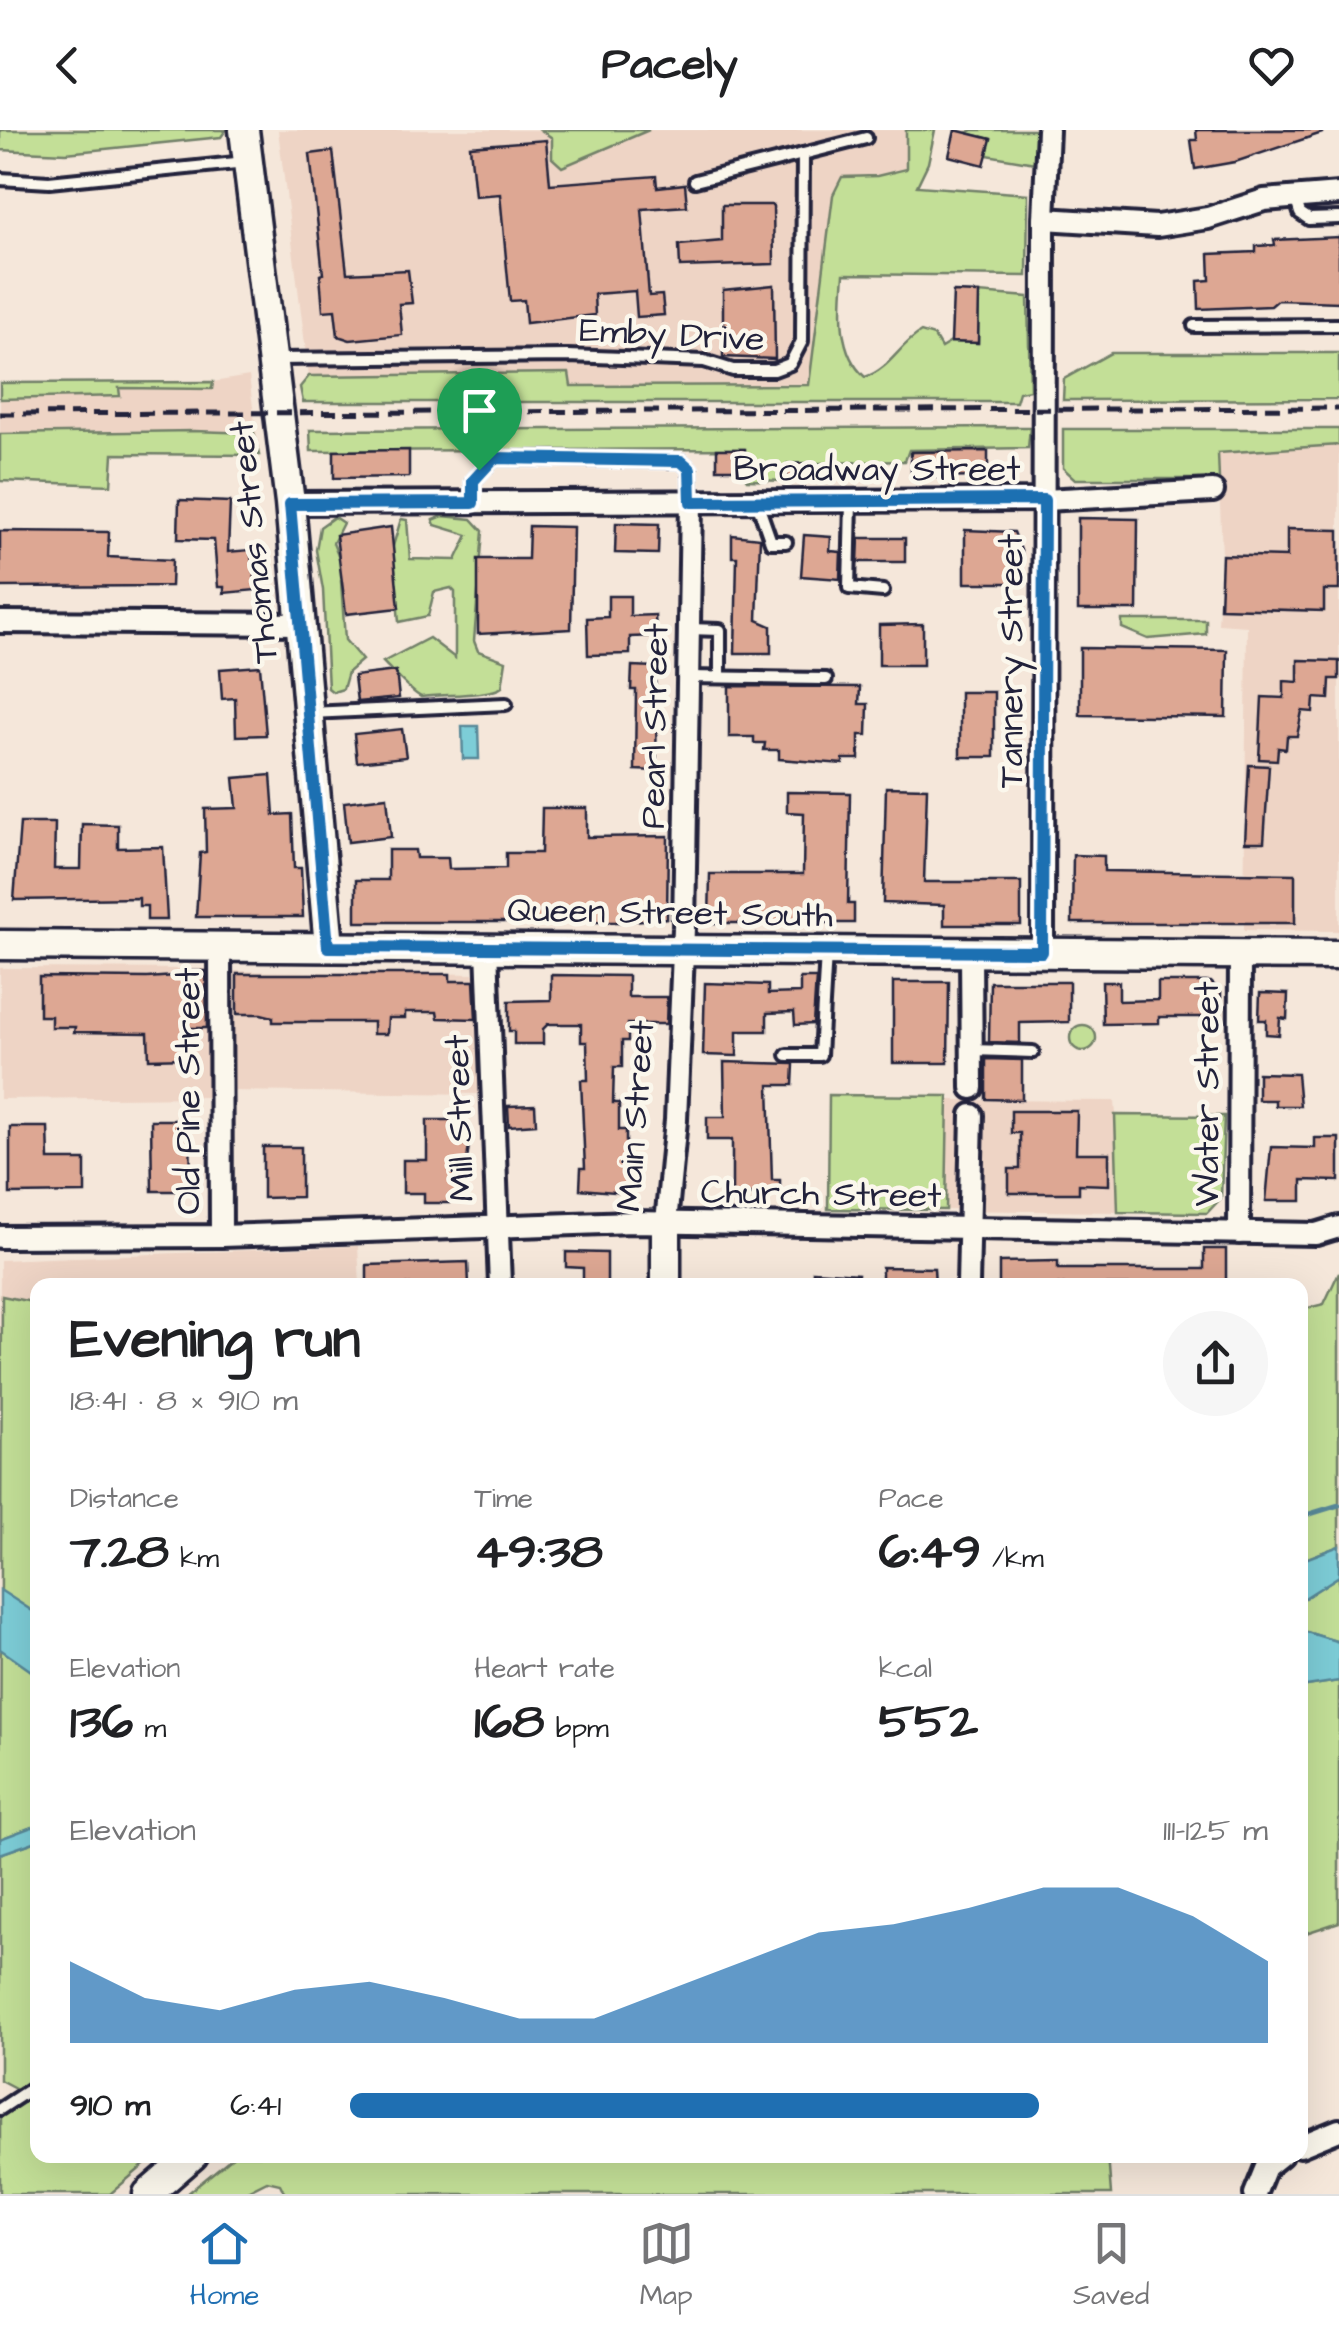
<!DOCTYPE html>
<meta charset="utf-8">
<style>
:root{--surface:#fff;--page:#f6f6f6;--text:#202124;--muted:#757577;--line:#e0e0e0;--accent:#1f6fb2}
body{margin:0;font-family:"Architects Daughter",sans-serif;background:var(--page);color:var(--text);height:100vh;display:flex;flex-direction:column;font-size:38px;white-space:nowrap}
*{box-sizing:border-box;margin:0}
p{font-size:32px;color:var(--muted)}
.icon{flex:none;width:55px;height:55px;fill:none;stroke:currentColor;stroke-width:2;stroke-linecap:round;stroke-linejoin:round}
.map{position:relative;flex:1;overflow:hidden}
.details{position:absolute;left:30px;top:1148px;width:1278px;height:885px;display:flex;flex-direction:column;background:var(--surface);border-radius:20px;box-shadow:0 10px 40px #0002}
.details>*{flex:none}
.pin{position:absolute;display:grid;place-items:center;width:85px;height:85px;color:#fff;margin:-102px -42px;border-radius:50% 50% 50% 0;rotate:-45deg;box-shadow:0 0 10px #0007}
.pin .icon{rotate:45deg}
.round{display:grid;place-items:center;flex:none;width:105px;height:105px;border-radius:52px;background:var(--page)}
.summary{display:flex;align-items:center;justify-content:space-between;height:170px;padding:0 40px}
h1{font-size:55px;font-weight:700;line-height:75px}
.metrics{display:grid;grid-template-columns:repeat(3,1fr);gap:15px;height:170px;padding:10px 40px}
.metrics div{display:grid;align-content:center}
.metrics b{font-size:50px;font-weight:700}
.metrics small{font-size:28px;font-weight:400}
.metrics p{font-size:28px}
.chart{height:280px;padding:20px 40px}
.chart p{display:flex;justify-content:space-between}
.chart svg{width:100%;height:180px;margin-top:10px;fill:var(--accent);opacity:.7}
ul{padding:0 40px;list-style:none;font-size:32px}
li{display:grid;grid-template-columns:160px 120px 1fr;align-items:center;height:75px}
li i{height:25px;border-radius:12px;background:var(--accent)}
header{display:flex;justify-content:space-between;align-items:center;height:130px;padding:0 40px;background:var(--surface);font-size:45px;font-weight:700}
.dock{display:flex;justify-content:space-around;align-items:center;height:140px;border-top:2px solid var(--line);background:var(--surface);font-size:28px;color:var(--muted)}
.dock a{display:grid;justify-items:center;gap:5px}
.dock .selected{color:var(--accent)}
.map>svg:first-child{display:block}
.built{fill:#eed4c5}
.green{fill:#c3df97;stroke:#728069;stroke-width:2.5}
.water{fill:#7dcdd7;stroke:#598999;stroke-width:2.5}
.lines{fill:none;stroke-linecap:round;stroke-linejoin:round}
.stream{stroke:#598999;stroke-width:5}
.building{fill:#dda793;stroke:#22223b;stroke-width:2.5}
.lane-casing{stroke:#22223b;stroke-width:18}
.street-casing{stroke:#22223b;stroke-width:28}
.secondary-casing{stroke:#22223b;stroke-width:35}
.lane{stroke:#fbf7ec;stroke-width:10}
.street{stroke:#fbf7ec;stroke-width:20}
.secondary{stroke:#fbf7ec;stroke-width:28}
.rail{stroke:#22223b;stroke-width:5;stroke-dasharray:15 8;stroke-linecap:butt}
.route-casing{stroke:#fff;stroke-width:20}
.route{stroke:#1f6fb2;stroke-width:12}
.labels{text-anchor:middle;dominant-baseline:central;stroke-width:9;stroke-linejoin:round;paint-order:stroke}
.street-label{font-size:35px;fill:#22223b;stroke:#fbf7ec}
</style>
<header><svg class="icon" aria-label="back" viewBox="0 0 24 24"><path d="M15 5l-7 7 7 7"/></svg>Pacely<svg class="icon" aria-label="heart" viewBox="0 0 24 24"><path d="M12 20l-8-8c-3-5 5-10 8-4 3-6 11-1 8 4z"/></svg></header>
<div class="map">
<svg width="1339" height="2064" viewBox="0 0 1339 2064">
<rect width="100%" height="100%" fill="#f5e7da"/>
<filter id="ink" filterUnits="userSpaceOnUse"><feTurbulence type="fractalNoise" baseFrequency=".01" numOctaves="2"/><feDisplacementMap in="SourceGraphic" scale="20" xChannelSelector="R" yChannelSelector="G"/><feConvolveMatrix kernelMatrix="1 2 1 2 8 2 1 2 1" color-interpolation-filters="sRGB"/></filter>
<g filter="url(#ink)">
<g class="built">
<path d="M278 0H911L915 56 833 66 810 255 570 256 568 243 309 246Z"/>
<path d="M249 246 259 325 113 324 111 355 0 351V253L213 252Z"/>
<path d="M1339 315V801L1244 800 1247 496 1218 494 1222 425 1218 323Z"/>
<path d="M0 838 211 839V967L0 969Z"/>
<path d="M232 841 483 844 485 964 231 961Z"/>
<path d="M947 970 1115 971 1116 985 1224 986 1221 1068 1207 1083 946 1080Z"/>
<path d="M358 1116 360 1155H38L37 1301 0 1286V1130Z"/>
</g>
<g class="green">
<path d="M0 0H226L221 7 66 23 0 20Z"/>
<path d="M541 0H649L562 37 552 28V8Z"/>
<path d="M906 0H935L928 33 917 56 1028 64 1027 146 844 144C841 180 837 222 865 247 889 240 899 215 921 202L934 206 941 218 951 212 978 213 979 163 1028 167 1030 260 1019 262 1016 272H303L300 257 309 246 569 243 571 256 809 255 833 65 842 47 877 46 906 39Z"/>
<path d="M973 0H1036L1035 33 987 25 990 9 966 3Z"/>
<path d="M1111 223H1339V269L1063 270 1064 249Z"/>
<path d="M213 252 212 259 119 258 120 266 0 269V253Z"/>
<path d="M1030 297 1028 318 909 320 905 331 787 334V351L747 350 744 319 311 321 310 300Z"/>
<path d="M1063 299H1339V315L1218 323 1219 349H1075L1063 338Z"/>
<path d="M193 301 254 303 259 325 113 324 111 355 0 351V304Z"/>
<path d="M443 386 472 389 483 401 474 511 478 521 506 531 502 557C491 566 440 564 421 567 413 564 391 540 383 532L429 508 455 528V462L451 458 434 462 428 486 399 492 395 445 346 447 341 451 345 510 362 530 348 542 343 559 333 562 328 558 323 460 316 420 320 397 334 387 343 393 333 413 341 433 391 423 401 389 407 390 410 429 456 430 468 405 435 395 433 390Z"/>
<path d="M1122 490H1206V504L1148 509 1122 498Z"/>
<circle cx="1083" cy="908" r="13"/>
<path d="M829 965 948 966 946 1080 828 1079Z"/>
<path d="M1115 985 1224 986 1221 1068 1207 1083 1118 1082Z"/>
<path d="M1339 1142V1416L1300 1431V1180L1324 1174Z"/>
<path d="M2 1166 37 1173 38 1695 0 1709Z"/>
<path d="M1339 1446V1512L1300 1500V1471Z"/>
<path d="M1339 1551V1792L1300 1805V1557Z"/>
<path d="M37 1711 38 2025H156L110 2064H0V1970L17 1959 0 1950V1724Z"/>
<path d="M235 2025H1108L1111 2064H285L280 2054 267 2051 241 2064H187Z"/>
</g>
<g class="water">
<path d="M462 596H478L479 629H463Z"/>
<path d="M1339 1416V1446L1300 1471V1431Z"/>
<path d="M0 1460 37 1484V1545L0 1519Z"/>
<path d="M1300 1500 1339 1512V1551L1300 1557Z"/>
<path d="M37 1695V1711L0 1724V1709Z"/>
</g>
<g class="lines">
<path class="stream" d="M1300 1387 1339 1375"/>
</g>
<g class="building">
<path d="M955 0 991 9 984 35 949 26Z"/>
<path d="M1196 0H1322V3L1235 32 1195 39 1191 10H1197Z"/>
<path d="M546 10 550 54 656 46 657 57 685 54 687 76 642 79 649 166 662 165 664 185 637 187 635 161 594 164 595 185 526 193 524 170 510 171 500 64 475 66 470 16Z"/>
<path d="M333 21 347 143 408 140 412 173 399 174 402 205 350 210 338 206 335 180 323 181 320 145 323 144 310 24Z"/>
<path d="M722 75H773L774 134 680 137 679 115 722 111Z"/>
<path d="M1339 107V172L1278 170 1271 176 1199 179 1198 151 1210 150 1209 124 1256 122V116L1275 115 1274 110Z"/>
<path d="M774 155 775 229 723 227V160Z"/>
<path d="M953 162 979 163 978 213 951 212Z"/>
<rect x="717" y="319" width="28" height="20"/>
<path d="M409 320V347L334 348V321Z"/>
<path d="M988 321V347L911 348V322Z"/>
<path d="M813 333V350L787 351V334Z"/>
<path d="M179 370 230 372 228 422 250 420 257 460 224 463V457H218L214 410 178 409Z"/>
<path d="M1078 388 1138 389 1137 480H1078Z"/>
<path d="M616 393 659 394 658 424 615 423Z"/>
<path d="M529 396 573 397 571 499 478 504V429H528Z"/>
<path d="M391 397 399 478 346 484 336 405Z"/>
<path d="M1287 399 1339 400V460H1324V481L1220 478 1222 425 1287 427Z"/>
<path d="M965 400 1014 402 1022 423 1021 453H965Z"/>
<path d="M0 401 109 402 108 427 172 430 171 456 0 457Z"/>
<path d="M732 405 760 408 757 490 771 496V523H735L737 427H732Z"/>
<path d="M804 405 831 407 830 421 841 422 840 449 801 446Z"/>
<path d="M859 408H905V432H858Z"/>
<path d="M608 466H630V486L655 485 656 506 630 507V524L588 525 587 488 608 487Z"/>
<path d="M923 494V535H879V495Z"/>
<path d="M1080 518 1227 520 1226 587 1080 585Z"/>
<path d="M1298 530 1339 531V549H1330L1329 569 1314 568 1313 582 1302 581 1297 606H1287L1286 619 1278 618 1277 630 1259 629 1262 567 1284 568V551L1298 552Z"/>
<path d="M260 536 266 605 236 606 235 568 222 569 220 539Z"/>
<path d="M632 536 655 537 657 641 635 640 636 560H631Z"/>
<path d="M396 541 399 568 357 572 354 546Z"/>
<path d="M729 556 860 557 859 574H868L867 605H859V629H843V634L779 629V620H764L765 613H754V607H729Z"/>
<rect x="960" y="562" width="34" height="65"/>
<path d="M402 599 406 627 357 632 354 604Z"/>
<path d="M1249 635 1269 636 1264 712H1245Z"/>
<path d="M271 645 274 685 292 684 294 738H301L303 787H196L200 723 206 722 205 679 237 678 234 648Z"/>
<path d="M886 657 927 658 924 752H1021V795H944V775L883 773Z"/>
<path d="M787 662 850 663 848 774H854V793H709L710 744H803L804 683 787 682Z"/>
<path d="M387 667 391 707 348 712 344 672Z"/>
<path d="M542 678H587V707L668 706 667 788 620 792H356V750H388V720H415L416 728H448L449 739 506 738V723H541Z"/>
<path d="M20 693H55L54 739H81L82 694 118 695V718L163 717 167 790H147V776H139V768L14 770Z"/>
<path d="M1073 725 1104 726V741L1295 744V793H1072Z"/>
<path d="M188 841H206L207 898H186L187 928 149 929 148 903 74 902 75 897H51V886H39V847L147 848 188 845Z"/>
<path d="M237 844H450V851H474L476 889 438 888 437 882H405V888H388L387 904H373V892H273V887L261 884H237Z"/>
<path d="M551 845 628 846V867H667L666 894H628V911H622V937H614L613 973H619V1000H626V1063L580 1059 581 1038H585L581 950H588L587 912H581V894H548L543 899V914H514V901H509V871L551 870Z"/>
<path d="M800 848H816L813 894 795 895 794 882 767 883V901H737V926L703 925 705 853 768 855V864L800 863Z"/>
<path d="M893 852H949L948 933H893Z"/>
<path d="M990 852H1069V892L1020 893V913L989 912Z"/>
<path d="M1102 852H1119V871L1158 870V852H1211L1221 862V887H1159V893L1103 894Z"/>
<path d="M1260 863 1288 864 1287 889 1280 888 1279 905 1266 904V890H1259Z"/>
<path d="M986 929 1022 930V970L986 969Z"/>
<path d="M724 932 794 934 793 955H769L772 1050H780V1065L732 1064V1010H707V987H725Z"/>
<path d="M1258 943 1297 944 1300 976H1275V970H1258Z"/>
<path d="M535 975 536 994 509 996 508 976Z"/>
<path d="M1011 981H1077L1076 1023H1109V1055L1079 1054V1063H1009V1039H1020V1003H1011Z"/>
<path d="M151 990H190L191 1061H152Z"/>
<path d="M427 990H462V1014H469L463 1067H449V1073H424V1063H403V1030H427Z"/>
<path d="M10 997H48L49 1030H85V1063L10 1064Z"/>
<path d="M1315 1008H1339V1051L1302 1050V1071H1266L1271 1017 1315 1018Z"/>
<path d="M263 1017H301V1067L263 1068Z"/>
<path d="M1204 1119H1226V1155H999V1132L1058 1131V1139H1204Z"/>
<path d="M566 1122 607 1123V1155H583V1138L566 1137Z"/>
<path d="M468 1132 469 1155H367V1135Z"/>
<path d="M882 1137 934 1138 935 1155H882Z"/>
<path d="M813 1141 858 1144 857 1155H812Z"/>
</g>
<g class="lines">
<defs>
<g id="lane">
<path d="M0 49 49 52 246 32"/>
<path d="M695 51 803 24"/>
<path d="M1295 67 1300 83 1309 89 1339 88"/>
<path d="M1194 196 1339 195"/>
<path d="M276 229 568 226 704 231 733 240H774L790 234 802 211 803 24 866 8"/>
<path d="M851 371 849 458 883 461"/>
<path d="M757 372 771 412H786"/>
<path d="M473 373V351L494 328 681 331 690 339 691 371"/>
<path d="M689 499 720 500V547"/>
<path d="M688 547 826 549"/>
<path d="M310 583 506 574"/>
<path d="M972 920 1033 922"/>
<path d="M787 925H820L826 823"/>
<path d="M0 1979 38 1954"/>
</g>
<g id="street">
<path d="M1044 89 1157 96 1208 88 1264 70 1339 64"/>
<path d="M290 373 1044 370 1213 361"/>
<path d="M0 492 301 494"/>
<path d="M220 817 221 1106"/>
<path d="M487 819 500 1155"/>
<path d="M971 822 972 958"/>
<path d="M1043 822 1044 89 1048 0"/>
<path d="M666 1093 676 990 684 798 691 372"/>
<path d="M1239 1103 1240 824"/>
<path d="M0 1107 221 1106 633 1092 1316 1104 1339 1097"/>
<path d="M968 1155 972 985"/>
<path d="M1300 2016 1339 2000"/>
<path d="M1255 2064 1266 2037 1281 2025"/>
</g>
<g id="secondary">
<path d="M244 0 290 373 329 817"/>
<path d="M0 815 1339 825"/>
<path d="M666 1093V1155"/>
<path d="M148 2064 193 2025"/>
</g>
</defs>
<use href="#lane" class="lane-casing"/>
<use href="#street" class="street-casing"/>
<use href="#secondary" class="secondary-casing"/>
<use href="#lane" class="lane"/>
<use href="#street" class="street"/>
<use href="#secondary" class="secondary"/>
<path class="rail" d="M0 284 1339 278"/>
</g>
</g>
<g class="lines" filter="url(#ink)">
<defs>
<path id="route" d="M494 328 681 331 690 339 691 372 1044 370 1042 822 328 817 290 374 473 373V351Z"/>
</defs>
<use href="#route" class="route-casing"/>
<use href="#route" class="route"/>
</g>
<g class="labels">
<g class="street-label">
<text transform="translate(672 205) rotate(3)">Emby Drive</text>
<text x="877" y="339">Broadway Street</text>
<text transform="translate(254 412) rotate(-96)">Thomas Street</text>
<text transform="translate(1011 531) rotate(-90)">Tannery Street</text>
<text transform="translate(655 596) rotate(-89)">Pearl Street</text>
<text transform="translate(670 783) rotate(1)">Queen Street South</text>
<text transform="translate(188 961) rotate(-90)">Old Pine Street</text>
<text transform="translate(1207 964) rotate(-90)">Water Street</text>
<text transform="translate(636 986) rotate(-86)">Main Street</text>
<text transform="translate(460 988) rotate(-92)">Mill Street</text>
<text transform="translate(821 1064) rotate(1)">Church Street</text>
</g>
</g>
</svg>
<div class="pin" style="left:479px;top:340px;background:#1e9e55"><svg class="icon" aria-label="arrive" viewBox="0 0 24 24"><path d="M6 21V4h12l-3 4 3 4H6"/></svg></div>
<section class="details">
<div class="summary"><div><h1>Evening run</h1><p>18:41 · 8 × 910 m</p></div><a class="round"><svg class="icon" aria-label="share" viewBox="0 0 24 24"><path d="M12 15V3M7 8l5-5 5 5M5 13v7h14v-7"/></svg></a></div>
<div class="metrics">
<div><p>Distance</p><b>7.28<small> km</small></b></div>
<div><p>Time</p><b>49:38</b></div>
<div><p>Pace</p><b>6:49<small> /km</small></b></div>
</div>
<div class="metrics">
<div><p>Elevation</p><b>136<small> m</small></b></div>
<div><p>Heart rate</p><b>168<small> bpm</small></b></div>
<div><p>kcal</p><b>552</b></div>
</div>
<div class="chart"><p><span>Elevation</span>111–125 m</p>
<svg viewBox="0 0 160 44" preserveAspectRatio="none"><path d="M0 44V24L10 33L20 36L30 31L40 29L50 33L60 38L70 38L80 31L90 24L100 17L110 15L120 11L130 6L140 6L150 13L160 24V44z"/></svg>
</div>
<ul>
<li><b>910 m</b>6:41<i style="width:75%"></i></li>
</ul>
</section>
</div>
<nav class="dock">
<a class="selected"><svg class="icon" aria-label="home" viewBox="0 0 24 24"><path d="M3 11l9-7 9 7M6 9v11h12V9"/></svg>Home</a>
<a><svg class="icon" aria-label="map" viewBox="0 0 24 24"><path d="M3 6l6-2 6 2 6-2v14l-6 2-6-2-6 2zM9 4v14M15 6v14"/></svg>Map</a>
<a><svg class="icon" aria-label="saved" viewBox="0 0 24 24"><path d="M7 4h10v16l-5-4-5 4z"/></svg>Saved</a>
</nav>
